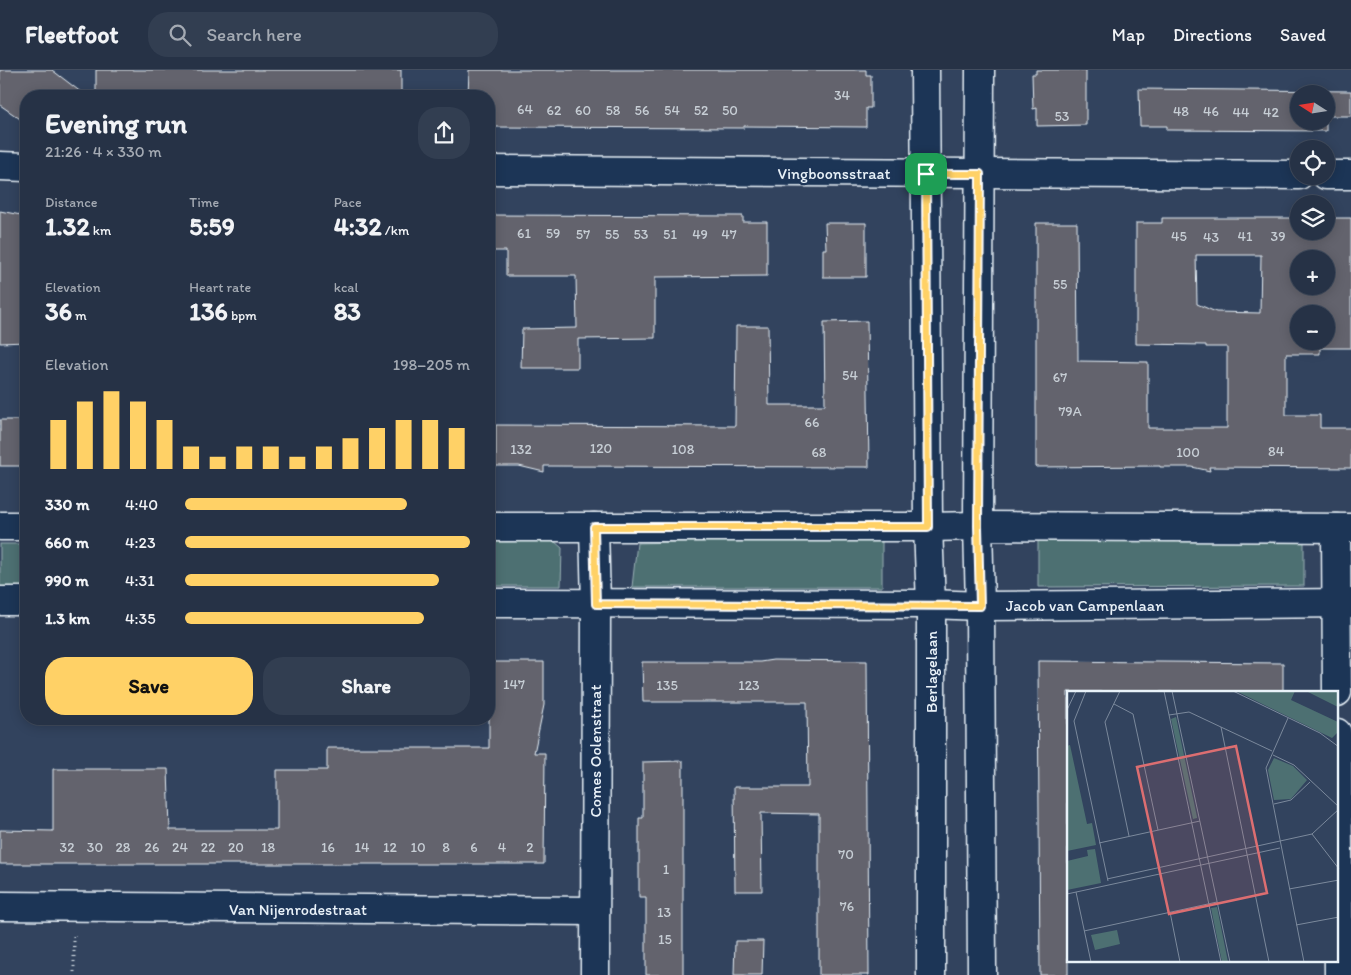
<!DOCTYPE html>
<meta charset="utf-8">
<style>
:root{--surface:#263246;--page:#323e51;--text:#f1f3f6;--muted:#a4aab3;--line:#424d5f;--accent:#ffd166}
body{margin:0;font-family:Itim,sans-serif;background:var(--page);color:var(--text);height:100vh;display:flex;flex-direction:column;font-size:19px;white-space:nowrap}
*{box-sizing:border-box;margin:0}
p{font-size:16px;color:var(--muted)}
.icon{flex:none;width:28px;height:28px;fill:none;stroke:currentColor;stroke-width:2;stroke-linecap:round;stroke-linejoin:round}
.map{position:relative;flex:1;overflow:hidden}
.panel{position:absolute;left:20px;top:20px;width:475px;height:635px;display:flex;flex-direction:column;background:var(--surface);border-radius:20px;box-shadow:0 2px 12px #0003,0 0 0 1px var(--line)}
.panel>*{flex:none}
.needle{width:32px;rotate:282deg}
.buttons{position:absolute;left:1290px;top:15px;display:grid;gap:10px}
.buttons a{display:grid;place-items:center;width:45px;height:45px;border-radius:50%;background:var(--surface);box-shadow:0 2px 12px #0003,0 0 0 1px var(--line);font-size:25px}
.pin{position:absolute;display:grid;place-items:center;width:42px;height:42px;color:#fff;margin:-21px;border-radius:10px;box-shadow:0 2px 8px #0006}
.round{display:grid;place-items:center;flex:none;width:52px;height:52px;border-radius:20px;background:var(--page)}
.overview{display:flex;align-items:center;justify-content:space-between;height:85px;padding:0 25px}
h1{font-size:28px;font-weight:700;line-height:38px}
.figures{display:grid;grid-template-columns:repeat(3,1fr);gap:8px;height:85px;padding:5px 25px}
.figures div{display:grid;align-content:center}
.figures b{font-size:25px;font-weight:700}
.figures small{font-size:14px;font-weight:400}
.figures p{font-size:14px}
.chart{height:140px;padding:10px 25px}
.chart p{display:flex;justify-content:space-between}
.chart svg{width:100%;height:90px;margin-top:5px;stroke:var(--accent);stroke-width:6}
.button{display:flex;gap:10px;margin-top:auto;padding:10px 25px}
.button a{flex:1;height:58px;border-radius:20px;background:var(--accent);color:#111;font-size:20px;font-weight:700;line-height:58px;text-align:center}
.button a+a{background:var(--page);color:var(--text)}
ul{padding:0 25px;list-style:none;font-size:16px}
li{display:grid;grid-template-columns:80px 60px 1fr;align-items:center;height:38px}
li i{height:12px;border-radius:6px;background:var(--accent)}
header{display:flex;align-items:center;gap:30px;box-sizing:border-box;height:70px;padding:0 25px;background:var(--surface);border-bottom:1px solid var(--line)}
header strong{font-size:24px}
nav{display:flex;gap:28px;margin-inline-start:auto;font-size:18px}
.search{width:350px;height:45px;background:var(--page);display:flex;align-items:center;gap:12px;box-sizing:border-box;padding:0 18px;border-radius:20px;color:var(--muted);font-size:19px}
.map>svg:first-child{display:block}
.green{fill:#4d7072;stroke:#9ab0b5}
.building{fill:#64646d;stroke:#e8f1f8;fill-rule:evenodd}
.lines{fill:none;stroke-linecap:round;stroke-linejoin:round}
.street-casing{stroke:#e8f1f8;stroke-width:31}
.secondary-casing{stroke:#e8f1f8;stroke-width:31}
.path{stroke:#e8f1f8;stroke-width:3;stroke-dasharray:1 4;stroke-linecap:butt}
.street{stroke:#1d3557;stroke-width:28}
.secondary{stroke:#1d3557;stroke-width:28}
.route-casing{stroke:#fff;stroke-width:10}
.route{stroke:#ffd166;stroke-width:6}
.labels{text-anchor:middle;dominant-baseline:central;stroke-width:4.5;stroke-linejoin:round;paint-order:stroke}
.number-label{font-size:14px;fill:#c7ced5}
.street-label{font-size:16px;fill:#e8f1f8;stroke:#1d3557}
.inset-road{fill:none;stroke:#7b899c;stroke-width:1}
.view{fill:#dc6e71;fill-opacity:0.15;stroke:#dc6e71;stroke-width:2.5}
.inset-edge{fill:none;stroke:#e8f1f8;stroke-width:2.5}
</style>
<header>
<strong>Fleetfoot</strong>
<div class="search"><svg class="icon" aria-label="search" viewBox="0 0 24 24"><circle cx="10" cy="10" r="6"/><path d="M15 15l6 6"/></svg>Search here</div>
<nav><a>Map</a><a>Directions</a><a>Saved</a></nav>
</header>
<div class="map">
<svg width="1351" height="905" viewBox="0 0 1351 905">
<rect width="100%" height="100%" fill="#32435e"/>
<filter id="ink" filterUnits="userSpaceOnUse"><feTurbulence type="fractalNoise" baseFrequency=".02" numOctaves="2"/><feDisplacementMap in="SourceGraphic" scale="10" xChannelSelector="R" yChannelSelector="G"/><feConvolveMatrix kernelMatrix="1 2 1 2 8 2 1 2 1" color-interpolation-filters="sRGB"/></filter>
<g filter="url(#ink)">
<g class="green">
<path d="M882 467V517H632L637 473Z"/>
<path d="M1304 467V516L1038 517V468Z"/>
<path d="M554 471 562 478 561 516H489V472Z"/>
<rect x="0" y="474" width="26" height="45"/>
</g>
<g class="building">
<path d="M0 0H52L86 26H26V53L0 35Z"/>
<rect x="96" y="0" width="305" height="26"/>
<path d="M469 0H866V5H871V38H866V57L744 56V58L489 57V26H468Z"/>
<path d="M1036 0H1086V55L1037 56V38L1033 39 1032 4H1036Z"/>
<path d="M1139 19 1351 21V46H1326V24H1299V51H1326V61L1167 60V56H1140Z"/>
<path d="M0 141 26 146V272L0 273Z"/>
<path d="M489 145 743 146V152H767V206L655 207V268L578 269V298H521L522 259 577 258 576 206H506V181H489Z"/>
<path d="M1162 148H1299V161H1326V148H1351V278H1320V284H1286V345H1320V358H1351V398L1209 397 1210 401 1192 397H1160V396L1036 397V153H1077L1078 291 1148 292V358H1227V277H1206V275L1136 274V153H1162ZM1196 185H1261L1260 243 1216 242 1197 234ZM1299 189H1326V216H1299ZM1299 244H1326V271H1299Z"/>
<path d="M825 153H866V207H823V179H826Z"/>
<path d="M867 251 869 397 544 396V402L519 396H496V355L735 356 736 256H768L769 335H825L824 252Z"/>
<rect x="0" y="350" width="26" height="46"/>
<path d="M773 590 867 591 869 905H819V744L761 743 762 821H735L734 717H808L807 632H643L642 592H760Z"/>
<path d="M1038 591 1283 593V622H1068V905H1040Z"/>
<path d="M489 592H544V635L534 683H545L544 794H0V760L53 761V699H168L170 760H277V700H327V678H489Z"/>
<path d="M683 691V905H646V827H639V748H643V692Z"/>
<path d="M735 871H763L762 905H734Z"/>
</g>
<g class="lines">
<defs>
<g id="street">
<path d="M925 0 928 457 931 534V905"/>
<path d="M980 0 978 456 980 536 982 905"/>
<path d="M0 96 26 97"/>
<path d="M489 100 1299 105"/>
<path d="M1326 105H1351"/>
<path d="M594 457 596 534 595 905"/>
<path d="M1336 458 1337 622"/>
<path d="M1337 663 1339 905"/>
<path d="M0 836 595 841"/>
</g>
<g id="secondary">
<path d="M0 456H26"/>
<path d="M489 457H928L978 456 1351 458"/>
<path d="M0 531H26"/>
<path d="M489 533 931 534 980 536 1351 533"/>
</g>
</defs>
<use href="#street" class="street-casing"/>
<use href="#secondary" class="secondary-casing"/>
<path class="path" d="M74 866V905"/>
<use href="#street" class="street"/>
<use href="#secondary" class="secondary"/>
</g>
</g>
<g class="lines" filter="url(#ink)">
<defs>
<path id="route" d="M926 104H980L978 456 980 536 596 534 594 457H928Z"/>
</defs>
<use href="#route" class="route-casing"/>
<use href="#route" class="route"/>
</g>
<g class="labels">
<g class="number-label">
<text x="842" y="25">34</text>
<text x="525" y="39">64</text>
<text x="554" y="40">62</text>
<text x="583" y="40">60</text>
<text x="613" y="40">58</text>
<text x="642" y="40">56</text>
<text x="672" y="40">54</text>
<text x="701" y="40">52</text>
<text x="730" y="40">50</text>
<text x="1181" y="41">48</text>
<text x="1211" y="41">46</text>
<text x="1241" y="42">44</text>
<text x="1271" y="42">42</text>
<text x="1062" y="46">53</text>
<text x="524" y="163">61</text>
<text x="553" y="163">59</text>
<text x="583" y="164">57</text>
<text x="612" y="164">55</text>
<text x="641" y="164">53</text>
<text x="670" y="164">51</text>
<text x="700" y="164">49</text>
<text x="729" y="164">47</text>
<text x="1179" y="166">45</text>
<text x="1245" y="166">41</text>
<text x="1278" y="166">39</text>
<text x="1211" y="167">43</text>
<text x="1060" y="214">55</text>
<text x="850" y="305">54</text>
<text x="1060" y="307">67</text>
<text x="1070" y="341">79A</text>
<text x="812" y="352">66</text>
<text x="601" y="378">120</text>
<text x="521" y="379">132</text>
<text x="683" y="379">108</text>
<text x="1276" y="381">84</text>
<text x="819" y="382">68</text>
<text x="1188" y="382">100</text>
<text x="514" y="614">147</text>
<text x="667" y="615">135</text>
<text x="749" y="615">123</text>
<text x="67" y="777">32</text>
<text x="95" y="777">30</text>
<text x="123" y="777">28</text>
<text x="152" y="777">26</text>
<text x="180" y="777">24</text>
<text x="208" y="777">22</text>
<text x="236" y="777">20</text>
<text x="268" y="777">18</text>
<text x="328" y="777">16</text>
<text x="362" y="777">14</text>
<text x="390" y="777">12</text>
<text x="418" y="777">10</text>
<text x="446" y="777">8</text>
<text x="474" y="777">6</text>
<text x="502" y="777">4</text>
<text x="530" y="777">2</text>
<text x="846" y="784">70</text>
<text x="666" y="799">1</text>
<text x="847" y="836">76</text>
<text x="664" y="842">13</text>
<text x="665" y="869">15</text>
</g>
<g class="street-label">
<text x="834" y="103">Vingboonsstraat</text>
<text x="1085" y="535">Jacob van Campenlaan</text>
<text transform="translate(931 602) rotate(-90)">Berlagelaan</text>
<text transform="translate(595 681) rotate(-90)">Comes Oolenstraat</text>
<text x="298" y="839">Van Nijenrodestraat</text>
</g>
</g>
<g transform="translate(1067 621)">
<rect width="271" height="271" fill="#32435e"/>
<path d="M169 0H228L224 9 271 31V41L265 47ZM239 0H271V16ZM109 26 130 126V127L126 128 104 28ZM3 54 20 133 25 132 29 154 0 160V55ZM207 67 226 75 240 89 224 108 207 109 201 79ZM28 158 34 192 0 199V170L21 165 20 159ZM150 216 161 271H155L144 217ZM50 239 53 253 28 259 24 244Z" fill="#4d7072"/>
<path class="inset-road" d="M19 0 7 30 41 190M53 0 38 31 62 145M97 0 154 271M105 0 163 271M166 0 253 42 272 56M47 13 66 23 91 139M0 19 9 0M102 24 122 21 205 60M221 27 199 77 237 271M154 36 202 271M206 64 227 74 272 116M207 113 224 109 243 91M245 143 272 178M32 152 133 130M40 188 245 143 272 118M222 198 272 189M9 201 24 271M0 203 213 157M103 221 113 271M229 234 272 226M17 240 150 211"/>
<path class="view" d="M169 55 200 202 102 223 70 76Z"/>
<rect width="271" height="271" class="inset-edge"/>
</g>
</svg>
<div class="buttons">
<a><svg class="needle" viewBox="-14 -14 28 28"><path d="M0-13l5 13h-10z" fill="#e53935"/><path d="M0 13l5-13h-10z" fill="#a4aab3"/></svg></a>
<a><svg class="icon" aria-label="locate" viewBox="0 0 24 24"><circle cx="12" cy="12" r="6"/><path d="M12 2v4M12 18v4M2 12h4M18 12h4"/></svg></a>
<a><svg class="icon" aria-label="layers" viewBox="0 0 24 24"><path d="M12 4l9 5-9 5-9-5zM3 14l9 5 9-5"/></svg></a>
<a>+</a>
<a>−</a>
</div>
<div class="pin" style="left:926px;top:104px;background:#1e9e55"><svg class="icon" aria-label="arrive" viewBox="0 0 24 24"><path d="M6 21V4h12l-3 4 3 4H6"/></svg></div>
<section class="panel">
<div class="overview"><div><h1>Evening run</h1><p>21:26 · 4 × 330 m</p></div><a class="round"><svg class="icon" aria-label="share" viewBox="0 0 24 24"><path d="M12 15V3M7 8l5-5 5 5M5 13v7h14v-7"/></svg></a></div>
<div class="figures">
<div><p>Distance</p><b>1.32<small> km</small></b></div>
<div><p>Time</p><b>5:59</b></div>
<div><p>Pace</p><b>4:32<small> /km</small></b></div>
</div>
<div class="figures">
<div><p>Elevation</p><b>36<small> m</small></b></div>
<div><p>Heart rate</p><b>136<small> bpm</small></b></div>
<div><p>kcal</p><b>83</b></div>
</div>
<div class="chart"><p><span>Elevation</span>198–205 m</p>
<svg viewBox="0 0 160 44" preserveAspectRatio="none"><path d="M5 44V20M15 44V11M25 44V6M35 44V11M45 44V20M55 44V33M65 44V38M75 44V33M85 44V33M95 44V38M105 44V33M115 44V29M125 44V24M135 44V20M145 44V20M155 44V24"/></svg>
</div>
<ul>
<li><b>330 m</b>4:40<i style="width:78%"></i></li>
<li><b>660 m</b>4:23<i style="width:100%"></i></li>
<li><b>990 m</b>4:31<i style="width:89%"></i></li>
<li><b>1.3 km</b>4:35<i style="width:84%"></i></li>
</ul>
<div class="button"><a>Save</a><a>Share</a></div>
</section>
</div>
